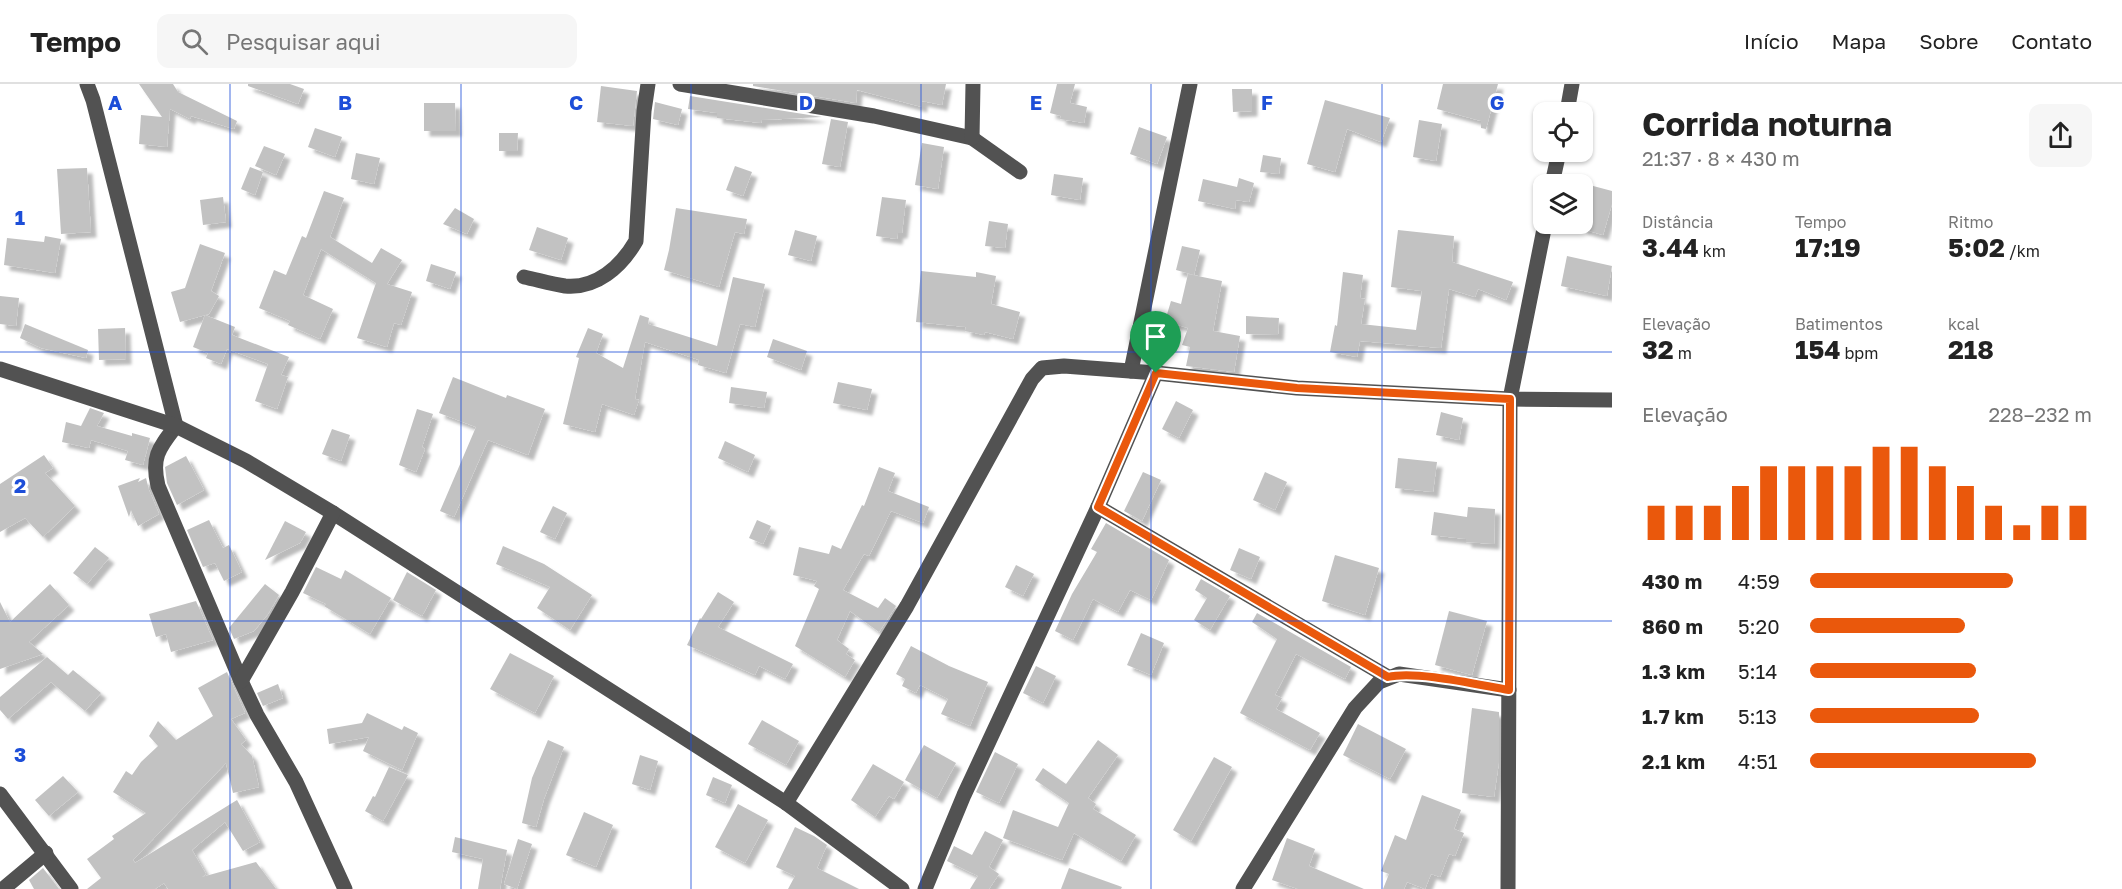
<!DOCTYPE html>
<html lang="pt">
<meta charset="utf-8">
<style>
:root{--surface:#fff;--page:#f6f6f6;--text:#222;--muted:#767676;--line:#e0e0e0;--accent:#ea580c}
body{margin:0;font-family:"Golos Text",sans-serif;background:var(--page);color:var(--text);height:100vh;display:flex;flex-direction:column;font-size:22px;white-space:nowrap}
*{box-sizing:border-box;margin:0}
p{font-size:20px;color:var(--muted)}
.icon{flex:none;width:33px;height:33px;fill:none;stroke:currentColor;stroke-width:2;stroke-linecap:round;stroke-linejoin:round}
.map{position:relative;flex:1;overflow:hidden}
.side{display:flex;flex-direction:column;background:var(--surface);width:510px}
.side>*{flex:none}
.fabs{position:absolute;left:1533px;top:18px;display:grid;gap:12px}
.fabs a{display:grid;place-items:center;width:60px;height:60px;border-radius:12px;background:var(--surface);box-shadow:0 2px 4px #0004;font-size:30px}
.pin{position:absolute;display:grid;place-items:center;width:51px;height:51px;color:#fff;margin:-62px -26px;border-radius:50% 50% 50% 0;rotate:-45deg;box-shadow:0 0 6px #0007}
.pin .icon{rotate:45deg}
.round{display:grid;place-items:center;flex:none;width:63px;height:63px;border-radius:12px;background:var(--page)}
.headline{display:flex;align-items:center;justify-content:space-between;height:102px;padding:0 30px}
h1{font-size:33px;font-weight:700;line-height:45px}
.stats{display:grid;grid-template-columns:repeat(3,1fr);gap:9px;height:102px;padding:6px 30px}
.stats div{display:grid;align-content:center}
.stats b{font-size:26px;font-weight:700}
.stats small{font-size:16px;font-weight:400}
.stats p{font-size:16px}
.chart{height:168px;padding:12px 30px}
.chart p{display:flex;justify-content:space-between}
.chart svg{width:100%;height:108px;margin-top:6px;stroke:var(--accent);stroke-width:6}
ul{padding:0 30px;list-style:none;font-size:20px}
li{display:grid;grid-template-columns:96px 72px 1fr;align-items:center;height:45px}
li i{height:15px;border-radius:8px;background:var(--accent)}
header{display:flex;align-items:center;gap:36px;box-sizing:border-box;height:84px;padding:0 30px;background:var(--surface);border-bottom:2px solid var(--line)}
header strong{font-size:28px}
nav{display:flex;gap:33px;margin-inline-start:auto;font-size:21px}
.search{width:420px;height:54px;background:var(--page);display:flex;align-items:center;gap:15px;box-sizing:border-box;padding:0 21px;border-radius:12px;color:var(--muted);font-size:22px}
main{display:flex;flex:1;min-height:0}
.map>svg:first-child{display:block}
.building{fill:#c2c2c2;filter:url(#shadow)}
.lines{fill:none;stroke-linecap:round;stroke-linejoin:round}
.minor{stroke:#525252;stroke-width:15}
.route-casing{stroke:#fff;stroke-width:12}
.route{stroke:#ea580c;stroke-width:8}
.grid{fill:none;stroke:#1d4ed8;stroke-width:1.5;stroke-opacity:0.55}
.grid-label{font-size:20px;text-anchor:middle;font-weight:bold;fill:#1d4ed8;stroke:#fff;stroke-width:6;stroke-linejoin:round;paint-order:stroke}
</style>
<header>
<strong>Tempo</strong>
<div class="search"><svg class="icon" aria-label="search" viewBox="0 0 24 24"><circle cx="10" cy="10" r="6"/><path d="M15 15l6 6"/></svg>Pesquisar aqui</div>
<nav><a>Início</a><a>Mapa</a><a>Sobre</a><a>Contato</a></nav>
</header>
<main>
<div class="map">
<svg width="1612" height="805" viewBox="0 0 1612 805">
<defs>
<filter id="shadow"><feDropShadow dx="5.5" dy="5.5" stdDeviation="1.5" flood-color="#0004"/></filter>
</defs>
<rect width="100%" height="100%" fill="#fff"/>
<g class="building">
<path d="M139 0H173L178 8 237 37 234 45 191 32 190 35 170 25 167 63 139 60 141 31 162 33Z"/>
<path d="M248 0H290L304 5 298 20 248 2Z"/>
<path d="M753 0H946L942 21 922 17V23L857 6 856 19 753 2Z"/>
<path d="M1057 0H1075L1070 19 1087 23 1084 39 1060 35 1061 32 1050 29Z"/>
<path d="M1443 0H1498L1486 45 1481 44V37L1437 25Z"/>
<path d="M601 2 637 7 633 42 597 38Z"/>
<path d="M1232 5H1252V27L1233 28Z"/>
<path d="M690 12 822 33 762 36 761 39 717 34V29L688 25Z"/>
<path d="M1325 16 1390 34 1381 58 1347 45 1335 88 1307 80Z"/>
<path d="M655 18 682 25 678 41 653 35Z"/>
<path d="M424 19H455L456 47H424Z"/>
<path d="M831 35 848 38 840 83 822 80Z"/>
<path d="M1419 36 1442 40 1436 77 1413 73Z"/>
<path d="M1139 43 1167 53 1157 80 1130 70Z"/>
<path d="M315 44 342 53 335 73 308 63Z"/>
<path d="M499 49H518L517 67H499Z"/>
<path d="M922 59 944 63 938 105 915 101Z"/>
<path d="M264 62 285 70 276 91 255 82Z"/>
<path d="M356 69 380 74 374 100 351 95Z"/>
<path d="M1263 71 1281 74 1279 90 1260 88Z"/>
<path d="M735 82 752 88 743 112 726 106Z"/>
<path d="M250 83 263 88 255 111 241 105Z"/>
<path d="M87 84 91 148 61 150 57 85Z"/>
<path d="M1054 90 1083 94 1080 116 1051 111Z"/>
<path d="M1239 94 1254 99 1249 118 1236 116 1235 125 1198 117 1203 95 1237 103Z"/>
<path d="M1582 99 1612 107V120L1603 151 1582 145Z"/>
<path d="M324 107 344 114 330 153 372 179 381 164 402 176 387 200 412 208 401 241 394 239 387 263 357 254 376 199 321 165 303 211 333 225 320 255 288 241 290 237 259 224 274 186 286 191 302 152 306 154Z"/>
<path d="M223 113 226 138 203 141 200 116Z"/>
<path d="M882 113 906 116 902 149H898L897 155 876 152Z"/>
<path d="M455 124 474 135 467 150 443 140Z"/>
<path d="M676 124 747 135 744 150 735 148 719 203 664 186 669 166Z"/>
<path d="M989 137 1008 140 1005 164 985 162Z"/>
<path d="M537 143 568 154 561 176 529 166Z"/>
<path d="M795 146 817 152 811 177 788 171Z"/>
<path d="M1398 146 1454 152 1452 178 1513 198 1506 216 1478 205 1475 213 1449 205 1441 264 1360 257 1357 273 1330 268 1335 241 1337 242 1343 188 1363 191 1360 214 1365 215 1361 240 1416 246 1422 207 1391 203Z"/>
<path d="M45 152 61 155 55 189 4 181 7 154 44 158Z"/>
<path d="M200 160 225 169 211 207 219 212 209 230 180 238 171 208 185 204Z"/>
<path d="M1182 162 1200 166 1194 191 1176 186Z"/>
<path d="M1567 172 1612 182 1607 212 1561 202Z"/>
<path d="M431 180 456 188 450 205 426 197Z"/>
<path d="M921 187 976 193V188L996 192 991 220 1020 228 1013 255 985 248 984 251 965 247 966 243 916 238Z"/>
<path d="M1188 190 1222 197 1213 247 1240 252 1234 288 1186 282 1190 263 1182 261 1188 244 1165 237 1171 217 1181 220Z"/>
<path d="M733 193 765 200 755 243 740 240 726 289 698 281 699 276 645 258 635 315 639 316 634 331 602 320 595 348 563 340 579 274 576 273 588 244 603 250 596 269 623 284 640 231 649 234 648 240 717 262Z"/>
<path d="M0 212 19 214 16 242 0 240Z"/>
<path d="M205 231 235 243 232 251 289 273 281 291 288 293 277 325 255 317 268 280 227 265 221 280 206 274 208 269 193 263Z"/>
<path d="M1246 232 1279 234 1278 251 1246 250Z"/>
<path d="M25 240 88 266 86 274 41 264 20 254Z"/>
<path d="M125 244 126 275 99 276 98 245Z"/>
<path d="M773 255 807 267 801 286 767 273Z"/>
<path d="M453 293 506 314 507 311 545 325 528 371 488 356 454 433 440 427 476 343 439 329Z"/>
<path d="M838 298 872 305 867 326 833 319Z"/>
<path d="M731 303 767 308 764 324 729 319Z"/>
<path d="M1176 317 1193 326 1179 354 1162 345Z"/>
<path d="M90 324 104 329 97 342 132 352V349L150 354 143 381 125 376 128 367 91 356 89 364 62 358 66 338 81 342Z"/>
<path d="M417 325 433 330 422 363 425 365 416 388 399 381Z"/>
<path d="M1441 328 1463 334 1459 356 1436 351Z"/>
<path d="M332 345 350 351 341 377 322 370Z"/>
<path d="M725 357 755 371 748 388 718 374Z"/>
<path d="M44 371 53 384 45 389 75 422 43 453 25 434 0 448V400Z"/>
<path d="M186 372 204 406 177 421 167 399 165 383Z"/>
<path d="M1398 374 1437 378 1433 408 1395 404Z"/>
<path d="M879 383 895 389 888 407 929 423 923 439 891 427 869 472 864 470 843 506 878 524 885 514 896 522 879 548 850 527 837 556 849 565 846 570 855 576 845 593 795 562 819 505 814 502 817 497 793 491 799 463 829 470 832 461 841 465 862 421 864 422Z"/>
<path d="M1143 388 1161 396 1142 437 1124 427Z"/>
<path d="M1265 388 1287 398 1275 426 1253 416Z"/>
<path d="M140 394 138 398 146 394 149 406 159 430 138 442 131 426 129 433 118 402Z"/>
<path d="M553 422 567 429 555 455 540 448Z"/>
<path d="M1468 423 1495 425 1494 460 1466 458V455L1431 451 1434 428 1467 433Z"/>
<path d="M209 436 223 464 229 461 242 488 224 497 215 479 203 483 187 446Z"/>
<path d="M757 436 771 442 763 460 749 454Z"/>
<path d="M285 437 306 448 300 459 265 476Z"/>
<path d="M1106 439 1169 476 1151 516 1130 506 1118 528 1093 515 1073 556 1055 547 1072 510 1097 468 1091 465Z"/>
<path d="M503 462 544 480 592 511 570 546 537 524 550 503 496 480Z"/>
<path d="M95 463 109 474 87 500 73 489Z"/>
<path d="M1239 464 1260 473 1251 495 1230 486Z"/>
<path d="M1335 471 1379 484 1365 531 1322 517Z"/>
<path d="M1016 481 1034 490 1023 512 1005 503Z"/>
<path d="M316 483 341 495 345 486 391 514 370 550 324 522 326 520 303 509Z"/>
<path d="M407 488 436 506 422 532 393 516Z"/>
<path d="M1201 495 1230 512 1210 546 1194 536 1207 514 1195 506Z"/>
<path d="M50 500 69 521 29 558 43 570 0 585V518L10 538Z"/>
<path d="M265 500 279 511 268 530 254 547 234 555 229 544Z"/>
<path d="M718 508 734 518 718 543 793 580 785 595 759 582 755 591 687 561 700 534 701 535Z"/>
<path d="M196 517 213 556 171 568 166 550 156 553 149 530Z"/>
<path d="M1449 527 1487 537 1472 591 1435 581Z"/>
<path d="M1257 529 1351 583 1345 595 1296 570 1275 611 1282 614 1276 625 1320 649 1310 666 1240 629 1277 555 1252 538Z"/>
<path d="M1141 549 1164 559 1151 591 1127 581Z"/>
<path d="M911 562 949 582 988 598 970 642 941 630 948 615 920 601 916 609 902 602 905 595 896 590Z"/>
<path d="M510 569 554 592 535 629 490 605Z"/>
<path d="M47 573 68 591 73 586 101 609 85 627 51 598 8 635 0 626V613Z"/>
<path d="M1036 582 1056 592 1043 619 1023 609Z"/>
<path d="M227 588 245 629 231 635 246 656 241 660 252 672 259 703 233 709 226 679 133 776 135 779 237 716 260 758 243 767 225 738 192 766 206 790 202 793 256 778 276 805H168L164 799 155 805H87L101 794 87 775 114 755 112 752 146 729 113 708 126 687 132 691 141 678 158 662 149 652 158 637 176 656 213 632 198 604Z"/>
<path d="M278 600 283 614 263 622 257 609Z"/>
<path d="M1472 624 1499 628V678L1494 713 1462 709Z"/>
<path d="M367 629 402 646 404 642 418 649 402 686 363 667 369 653 329 660 327 645 362 639Z"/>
<path d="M762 636 799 657 786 681 748 660Z"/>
<path d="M1358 640 1406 665 1390 695 1343 671Z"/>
<path d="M548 656 564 663 544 715 536 743 522 739 532 694Z"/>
<path d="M1098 656 1118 671 1088 714 1096 720 1093 725 1136 751 1121 777 1074 749 1062 776 1003 754 1013 726 1058 743 1069 719 1035 696 1043 684 1066 700Z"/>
<path d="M924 661 956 679 937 714 905 696Z"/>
<path d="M995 668 1018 680 999 719 976 708Z"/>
<path d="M640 671 658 677 650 706 632 700Z"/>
<path d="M1214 673 1232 683 1191 757 1173 746Z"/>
<path d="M873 680 904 698 894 715 889 712 875 733 851 716Z"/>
<path d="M389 683 408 691 383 737 365 727 373 712 375 713Z"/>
<path d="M63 692 78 708 49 732 35 716Z"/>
<path d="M713 693 732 701 725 719 706 711Z"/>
<path d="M1422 711 1461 726 1454 745 1464 749 1455 772 1449 770 1440 793 1431 790 1425 805 1407 798 1404 805H1383L1389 790 1381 787 1395 751 1406 756Z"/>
<path d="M738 720 768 736 745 779 715 763Z"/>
<path d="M584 728 613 741 596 783 566 771Z"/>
<path d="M795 743 814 752 827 761 817 784 859 805H788L795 792 776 783Z"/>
<path d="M985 747 1003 756 989 783 999 790 989 805H970L978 792 947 777 954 762 972 771Z"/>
<path d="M455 753 507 766 500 805H478L483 775 452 768Z"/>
<path d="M1287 754 1315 765 1309 782 1364 805H1298L1272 796Z"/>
<path d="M518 755 532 760 517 805 504 800Z"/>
<path d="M43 784 59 805H34L29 796Z"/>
<path d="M1069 784 1122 803 1121 805H1061Z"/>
</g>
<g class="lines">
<g class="minor">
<path d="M87 0 93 16 176 342C159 364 151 373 158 402L241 597 257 631 296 698 345 805"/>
<path d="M680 0 874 32 972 54 1020 88"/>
<path d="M1567 28 1572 0"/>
<path d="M972 54 973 0"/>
<path d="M1552 100 1559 68"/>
<path d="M524 193C538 196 552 200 565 202 596 205 621 183 636 157L644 27 648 0"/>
<path d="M0 285 176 342 246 377 333 429 786 719 902 805"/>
<path d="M1131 287 1190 0"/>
<path d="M1098 423 1388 593"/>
<path d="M241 597 292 508 333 429"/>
<path d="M0 710 71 805"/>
<path d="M786 719 907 522 1032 295 1042 284 1064 282 1156 289 1297 304 1510 315 1612 316"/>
<path d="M3 805 46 769"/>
<path d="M925 805 964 711 1098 423 1156 289"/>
<path d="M1243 805 1355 624 1379 598 1399 590 1509 606"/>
<path d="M1508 805 1510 315 1545 140"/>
</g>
</g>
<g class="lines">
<defs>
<path id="route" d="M1156 289 1297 304 1510 315 1509 606C1479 601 1415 586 1388 593L1098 423Z"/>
</defs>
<use href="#route" class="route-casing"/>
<use href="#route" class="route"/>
</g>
<path class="grid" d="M230 0V805M461 0V805M691 0V805M921 0V805M1151 0V805M1382 0V805M0 268H1612M0 537H1612"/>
<g class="grid-label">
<text x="115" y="26">A</text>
<text x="345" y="26">B</text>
<text x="576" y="26">C</text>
<text x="806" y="26">D</text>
<text x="1036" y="26">E</text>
<text x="1267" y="26">F</text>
<text x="1497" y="26">G</text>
<text x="20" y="141">1</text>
<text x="20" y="409">2</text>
<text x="20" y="678">3</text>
</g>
</svg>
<div class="fabs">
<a><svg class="icon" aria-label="locate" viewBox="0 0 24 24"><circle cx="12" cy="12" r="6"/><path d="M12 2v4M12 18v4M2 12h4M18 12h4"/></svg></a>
<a><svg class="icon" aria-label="layers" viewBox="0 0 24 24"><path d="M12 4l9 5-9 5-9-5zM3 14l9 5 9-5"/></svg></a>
</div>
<div class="pin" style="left:1156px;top:289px;background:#1e9e55"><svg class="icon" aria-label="arrive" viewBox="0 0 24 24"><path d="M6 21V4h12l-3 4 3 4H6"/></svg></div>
</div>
<section class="side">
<div class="headline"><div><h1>Corrida noturna</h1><p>21:37 · 8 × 430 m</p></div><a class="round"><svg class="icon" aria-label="share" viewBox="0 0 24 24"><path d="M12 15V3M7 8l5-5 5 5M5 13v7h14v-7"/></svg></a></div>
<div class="stats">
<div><p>Distância</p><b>3.44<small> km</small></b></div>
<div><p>Tempo</p><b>17:19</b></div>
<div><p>Ritmo</p><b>5:02<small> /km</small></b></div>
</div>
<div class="stats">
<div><p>Elevação</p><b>32<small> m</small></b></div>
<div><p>Batimentos</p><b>154<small> bpm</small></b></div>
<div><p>kcal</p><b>218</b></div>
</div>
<div class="chart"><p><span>Elevação</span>228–232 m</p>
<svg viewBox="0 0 160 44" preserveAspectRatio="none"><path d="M5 44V30M15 44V30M25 44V30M35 44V22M45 44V14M55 44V14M65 44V14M75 44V14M85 44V6M95 44V6M105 44V14M115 44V22M125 44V30M135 44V38M145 44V30M155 44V30"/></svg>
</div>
<ul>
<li><b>430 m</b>4:59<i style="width:72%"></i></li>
<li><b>860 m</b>5:20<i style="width:55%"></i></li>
<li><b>1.3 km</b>5:14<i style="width:59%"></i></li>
<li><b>1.7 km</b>5:13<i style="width:60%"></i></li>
<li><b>2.1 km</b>4:51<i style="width:80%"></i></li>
</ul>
</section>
</main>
